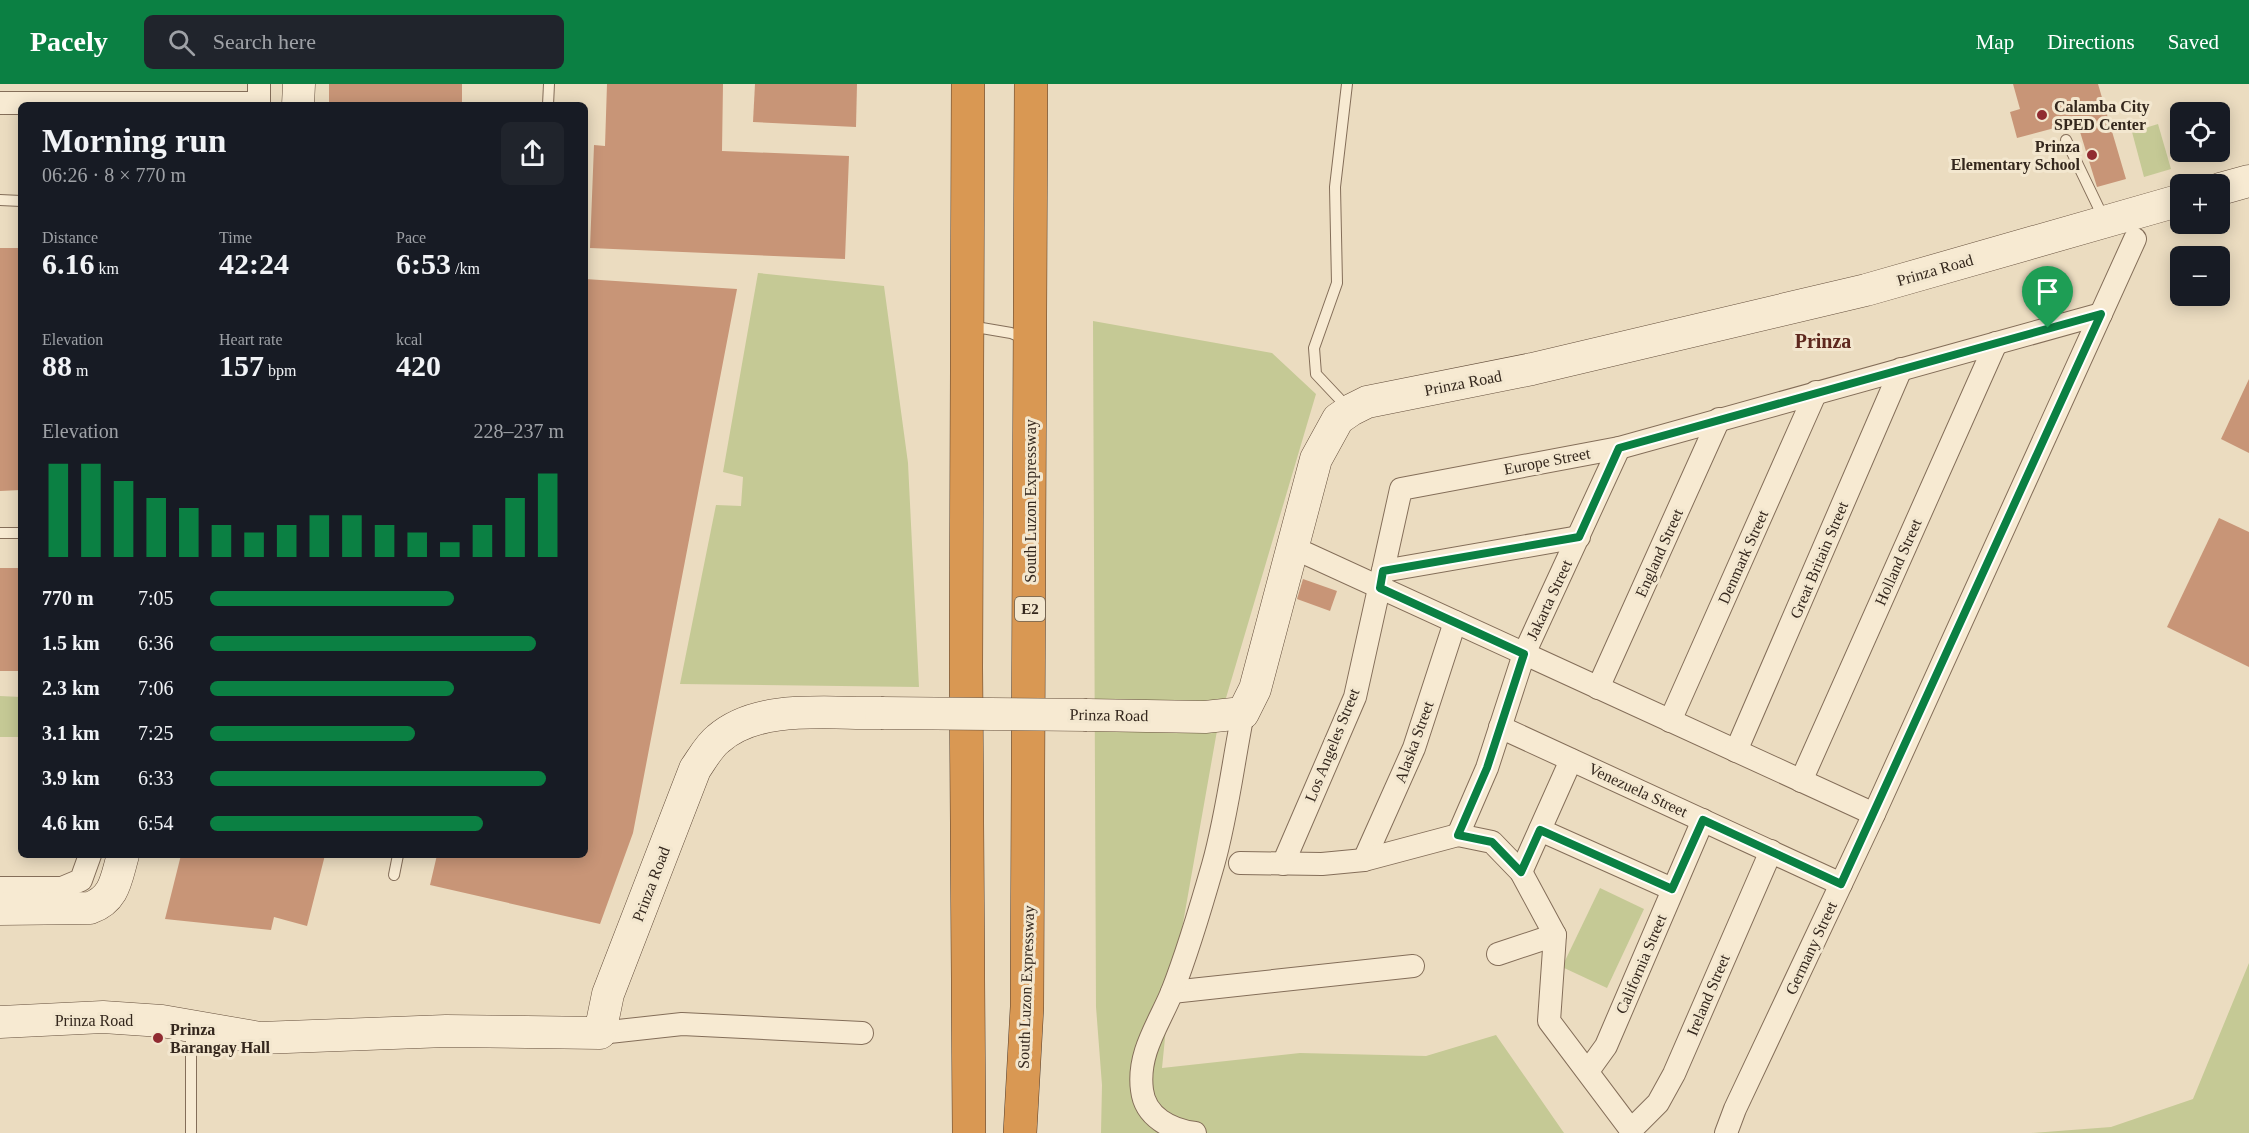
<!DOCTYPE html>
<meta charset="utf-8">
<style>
:root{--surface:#171b24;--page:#20242c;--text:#f1f3f6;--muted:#9ea1a6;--accent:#0b8043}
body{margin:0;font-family:"Times New Roman",serif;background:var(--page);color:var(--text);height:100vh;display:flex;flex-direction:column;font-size:22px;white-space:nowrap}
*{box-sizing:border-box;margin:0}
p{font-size:20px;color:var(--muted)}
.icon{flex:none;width:33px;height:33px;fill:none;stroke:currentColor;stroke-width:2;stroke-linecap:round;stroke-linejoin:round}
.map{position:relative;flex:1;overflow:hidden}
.details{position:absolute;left:18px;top:18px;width:570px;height:756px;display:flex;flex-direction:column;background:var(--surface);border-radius:9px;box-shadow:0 3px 15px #0003}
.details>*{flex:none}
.controls{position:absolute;left:2170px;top:18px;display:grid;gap:12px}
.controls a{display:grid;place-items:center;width:60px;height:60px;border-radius:9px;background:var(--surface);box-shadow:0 3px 15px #0003;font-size:30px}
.pin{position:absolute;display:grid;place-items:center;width:51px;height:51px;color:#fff;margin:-62px -26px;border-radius:50% 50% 50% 0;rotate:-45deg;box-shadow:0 0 6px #0007}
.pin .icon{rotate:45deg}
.round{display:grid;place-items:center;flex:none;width:63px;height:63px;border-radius:9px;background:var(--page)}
.head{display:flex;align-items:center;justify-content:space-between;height:102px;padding:0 24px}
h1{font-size:33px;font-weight:700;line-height:45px}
.figures{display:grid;grid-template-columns:repeat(3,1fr);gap:9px;height:102px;padding:6px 24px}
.figures div{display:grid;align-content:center}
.figures b{font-size:30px;font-weight:700}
.figures small{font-size:16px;font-weight:400}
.figures p{font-size:16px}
.chart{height:168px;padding:12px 24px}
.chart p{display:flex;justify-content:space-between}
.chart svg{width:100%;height:108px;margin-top:6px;stroke:var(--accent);stroke-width:6}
ul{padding:0 24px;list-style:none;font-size:20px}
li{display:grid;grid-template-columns:96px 72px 1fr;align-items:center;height:45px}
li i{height:15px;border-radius:8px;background:var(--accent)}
header{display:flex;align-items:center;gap:36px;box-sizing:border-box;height:84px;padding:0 30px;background:var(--accent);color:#fff}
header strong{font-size:28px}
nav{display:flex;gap:33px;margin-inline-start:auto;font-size:21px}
.search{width:420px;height:54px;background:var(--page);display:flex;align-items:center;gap:15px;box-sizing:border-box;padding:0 21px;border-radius:9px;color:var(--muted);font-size:22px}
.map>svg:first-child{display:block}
.green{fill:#c5c995}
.building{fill:#c89577}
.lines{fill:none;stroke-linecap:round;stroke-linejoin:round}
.lane-casing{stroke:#846e59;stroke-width:12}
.street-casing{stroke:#846e59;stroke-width:24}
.secondary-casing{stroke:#654f3c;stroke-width:33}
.highway-casing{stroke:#513c2d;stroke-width:34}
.lane{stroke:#f7ead2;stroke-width:10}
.street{stroke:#f7ead2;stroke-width:22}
.secondary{stroke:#f7ead2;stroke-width:32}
.highway{stroke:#d99853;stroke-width:33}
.secondary-bridge-casing{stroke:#654f3c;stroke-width:33;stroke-linecap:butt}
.secondary-bridge{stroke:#f7ead2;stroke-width:32}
.route-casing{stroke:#fff;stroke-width:12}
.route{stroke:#0b8043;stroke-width:8}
.poi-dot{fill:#902b31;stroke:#f3e7cf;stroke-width:2}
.labels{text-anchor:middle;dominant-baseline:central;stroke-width:6;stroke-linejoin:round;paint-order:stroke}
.shield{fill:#f3e7cf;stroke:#6d6152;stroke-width:1.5}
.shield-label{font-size:15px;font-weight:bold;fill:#34271d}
.poi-label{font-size:16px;font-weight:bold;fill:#34271d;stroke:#f3e7cf;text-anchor:start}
.street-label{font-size:16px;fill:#34271d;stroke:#f3e7cf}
.quarter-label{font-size:20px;font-weight:bold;fill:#5e281e;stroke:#f3e7cf}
</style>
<header>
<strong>Pacely</strong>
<div class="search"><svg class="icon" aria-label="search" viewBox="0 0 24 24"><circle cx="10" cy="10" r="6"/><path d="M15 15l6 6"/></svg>Search here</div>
<nav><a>Map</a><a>Directions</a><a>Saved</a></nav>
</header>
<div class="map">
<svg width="2249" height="1049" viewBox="0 0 2249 1049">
<rect width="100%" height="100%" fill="#ebdcc0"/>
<g class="green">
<path d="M2158 40 2171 85 2144 93 2132 48Z"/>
<path d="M758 189 884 202 908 379 919 603 680 600 716 421 741 422 743 393 723 388Z"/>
<path d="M1093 237 1272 269 1316 310 1218 641 1168 924 1162 984 1300 969 1426 972 1496 951 1564 1049H1101L1102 1001 1096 923Z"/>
<path d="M0 612 21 613V653H0Z"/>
<path d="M1600 804 1644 825 1607 904 1562 883Z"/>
<path d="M2249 879V1049H2031L2111 1043 2193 1015Z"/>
</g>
<g class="building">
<rect x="329" y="0" width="133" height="21"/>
<path d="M607 0H723L722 67 849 72 845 175 590 164 594 61 605 62Z"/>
<path d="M755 0H857L856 43 753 38Z"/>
<path d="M2013 0H2098L2126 95 2097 103 2077 38 2017 54 2010 28 2020 25Z"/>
<path d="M0 164H21V406L0 407Z"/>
<path d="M585 195 737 205 633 749 600 840 430 801 437 771H585Z"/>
<path d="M2249 295V369L2221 355Z"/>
<path d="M2219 434 2249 448V583L2167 543Z"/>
<rect x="0" y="484" width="21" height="103"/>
<path d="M1303 495 1337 507 1330 527 1297 515Z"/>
<path d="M181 771H325L307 842 274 833 271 846 165 835Z"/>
</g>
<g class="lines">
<defs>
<g id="lane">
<path d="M1347 0 1335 103 1337 199 1314 264 1316 290 1348 324"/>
<path d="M548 21 549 0"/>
<path d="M2066 56 2104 135"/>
<path d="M0 116 21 117"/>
<path d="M970 242 1011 249 1025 255"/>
<path d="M0 449H21"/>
<path d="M394 791 398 771"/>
<path d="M191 1049V946"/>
</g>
<g id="street">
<path d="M0 19H259"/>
<path d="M259 21V0"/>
<path d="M1294 464 1874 730"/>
<path d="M1383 487 1579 453"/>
<path d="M1598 604 1719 335"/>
<path d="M1670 637 1816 308"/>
<path d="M1500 643 1841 800"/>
<path d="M1736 667 1901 285"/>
<path d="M1801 697 1996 259"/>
<path d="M1540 746 1672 805"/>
<path d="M1458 751 1487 684 1524 570 1619 364"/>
<path d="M1364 776 1414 664 1455 538"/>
<path d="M1240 779 1322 780 1364 776 1458 751 1492 758 1521 788 1555 851 1549 937 1631 1046 1658 1019 1674 990 1771 767"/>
<path d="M1283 780 1355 613 1401 405 1619 364 2101 230"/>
<path d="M1521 788 1571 676"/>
<path d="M0 804H62L81 796 90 771"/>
<path d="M1498 870 1555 851"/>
<path d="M1172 908 1413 882"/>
<path d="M600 949 682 940 862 949"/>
<path d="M1588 987 1606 962 1703 736"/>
<path d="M1195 1049C1171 1046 1145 1033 1142 1006 1137 969 1159 940 1172 908 1188 867 1201 823 1213 781 1227 732 1233 679 1243 629"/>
<path d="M1726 1049 1735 1025 1874 730 2135 155"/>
</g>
<g id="secondary">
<path d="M298 21 299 0"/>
<path d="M2220 105 2249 97"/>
<path d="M1087 631 1205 633 1243 629 1255 605 1316 375 1338 335 1351 326 1367 318 1532 285 1866 206 2181 116"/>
<path d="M0 825 90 824C115 815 116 795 123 771"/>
<path d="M0 938 103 933 162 937 260 954 446 947 600 949 608 910 695 685C702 675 709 662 718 655 759 619 829 630 881 629"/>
</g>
<g id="highway">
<path d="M968 0 966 583 969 1049"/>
<path d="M1020 1049 1027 923 1031 0"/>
</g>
</defs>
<use href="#lane" class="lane-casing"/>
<use href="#street" class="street-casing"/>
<use href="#secondary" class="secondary-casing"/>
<use href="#highway" class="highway-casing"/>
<use href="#lane" class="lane"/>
<use href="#street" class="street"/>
<use href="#secondary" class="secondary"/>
<use href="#highway" class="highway"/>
<defs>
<path id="secondary-bridge" d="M881 629 1087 631"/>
</defs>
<use href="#secondary-bridge" class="secondary-bridge-casing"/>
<use href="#secondary-bridge" class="secondary-bridge"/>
</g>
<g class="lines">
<defs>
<path id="route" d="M2101 230 1841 800 1703 736 1672 805 1540 746 1521 788 1492 758 1458 751 1487 684 1524 570 1380 504 1383 487 1579 453 1619 364Z"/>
</defs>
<use href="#route" class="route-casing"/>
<use href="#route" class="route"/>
</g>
<g class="poi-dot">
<circle cx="2042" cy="31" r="6"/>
<circle cx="2092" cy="71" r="6"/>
<circle cx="158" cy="954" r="6"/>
</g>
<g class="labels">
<rect class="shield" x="1015" y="513" width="30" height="24" rx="4.5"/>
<g class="shield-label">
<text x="1030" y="525">E2</text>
</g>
<g class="poi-label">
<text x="2054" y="22">Calamba City<tspan x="2054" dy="18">SPED Center</tspan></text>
<text x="2080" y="62" text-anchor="end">Prinza<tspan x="2080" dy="18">Elementary School</tspan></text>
<text x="170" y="945">Prinza<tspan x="170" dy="18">Barangay Hall</tspan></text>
</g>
<g class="street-label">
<text transform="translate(1935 186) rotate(-16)">Prinza Road</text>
<text transform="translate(1463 299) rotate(-11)">Prinza Road</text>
<text transform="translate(1547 377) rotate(-11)">Europe Street</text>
<text transform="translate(1030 417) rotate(-90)">South Luzon Expressway</text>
<text transform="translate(1659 469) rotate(-66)">England Street</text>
<text transform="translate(1743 473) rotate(-66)">Denmark Street</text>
<text transform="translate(1819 476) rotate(-67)">Great Britain Street</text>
<text transform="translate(1898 478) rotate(-66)">Holland Street</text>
<text transform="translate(1549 516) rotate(-65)">Jakarta Street</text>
<text transform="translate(1109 631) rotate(1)">Prinza Road</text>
<text transform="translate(1414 658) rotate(-70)">Alaska Street</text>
<text transform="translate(1332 661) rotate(-68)">Los Angeles Street</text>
<text transform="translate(1638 706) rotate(25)">Venezuela Street</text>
<text transform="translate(651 800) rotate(-69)">Prinza Road</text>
<text transform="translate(1811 864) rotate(-65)">Germany Street</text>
<text transform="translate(1641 880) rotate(-67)">California Street</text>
<text transform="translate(1026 903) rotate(-88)">South Luzon Expressway</text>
<text transform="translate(1708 911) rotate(-67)">Ireland Street</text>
<text x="94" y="936">Prinza Road</text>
</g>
<g class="quarter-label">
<text x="1823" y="257">Prinza</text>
</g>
</g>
</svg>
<div class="controls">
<a><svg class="icon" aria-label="locate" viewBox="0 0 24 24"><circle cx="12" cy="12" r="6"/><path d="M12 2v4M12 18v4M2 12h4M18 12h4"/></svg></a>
<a>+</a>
<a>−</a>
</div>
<div class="pin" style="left:2048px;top:244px;background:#1e9e55"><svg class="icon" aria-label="arrive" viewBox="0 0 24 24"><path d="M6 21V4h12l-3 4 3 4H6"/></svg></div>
<section class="details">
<div class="head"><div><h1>Morning run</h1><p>06:26 · 8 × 770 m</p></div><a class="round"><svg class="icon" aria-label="share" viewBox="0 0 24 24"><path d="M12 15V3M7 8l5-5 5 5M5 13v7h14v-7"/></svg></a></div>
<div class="figures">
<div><p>Distance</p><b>6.16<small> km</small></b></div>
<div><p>Time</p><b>42:24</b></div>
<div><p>Pace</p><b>6:53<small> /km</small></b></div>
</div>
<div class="figures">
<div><p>Elevation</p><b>88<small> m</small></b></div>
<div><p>Heart rate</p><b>157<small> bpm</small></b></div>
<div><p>kcal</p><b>420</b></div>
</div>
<div class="chart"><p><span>Elevation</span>228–237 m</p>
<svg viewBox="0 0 160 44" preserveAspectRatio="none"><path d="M5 44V6M15 44V6M25 44V13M35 44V20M45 44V24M55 44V31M65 44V34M75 44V31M85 44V27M95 44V27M105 44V31M115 44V34M125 44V38M135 44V31M145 44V20M155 44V10"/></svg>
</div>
<ul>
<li><b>770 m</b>7:05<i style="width:69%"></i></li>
<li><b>1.5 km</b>6:36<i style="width:92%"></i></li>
<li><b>2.3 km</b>7:06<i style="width:69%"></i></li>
<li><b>3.1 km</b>7:25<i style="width:58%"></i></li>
<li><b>3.9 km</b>6:33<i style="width:95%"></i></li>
<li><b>4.6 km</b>6:54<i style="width:77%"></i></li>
</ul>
</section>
</div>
